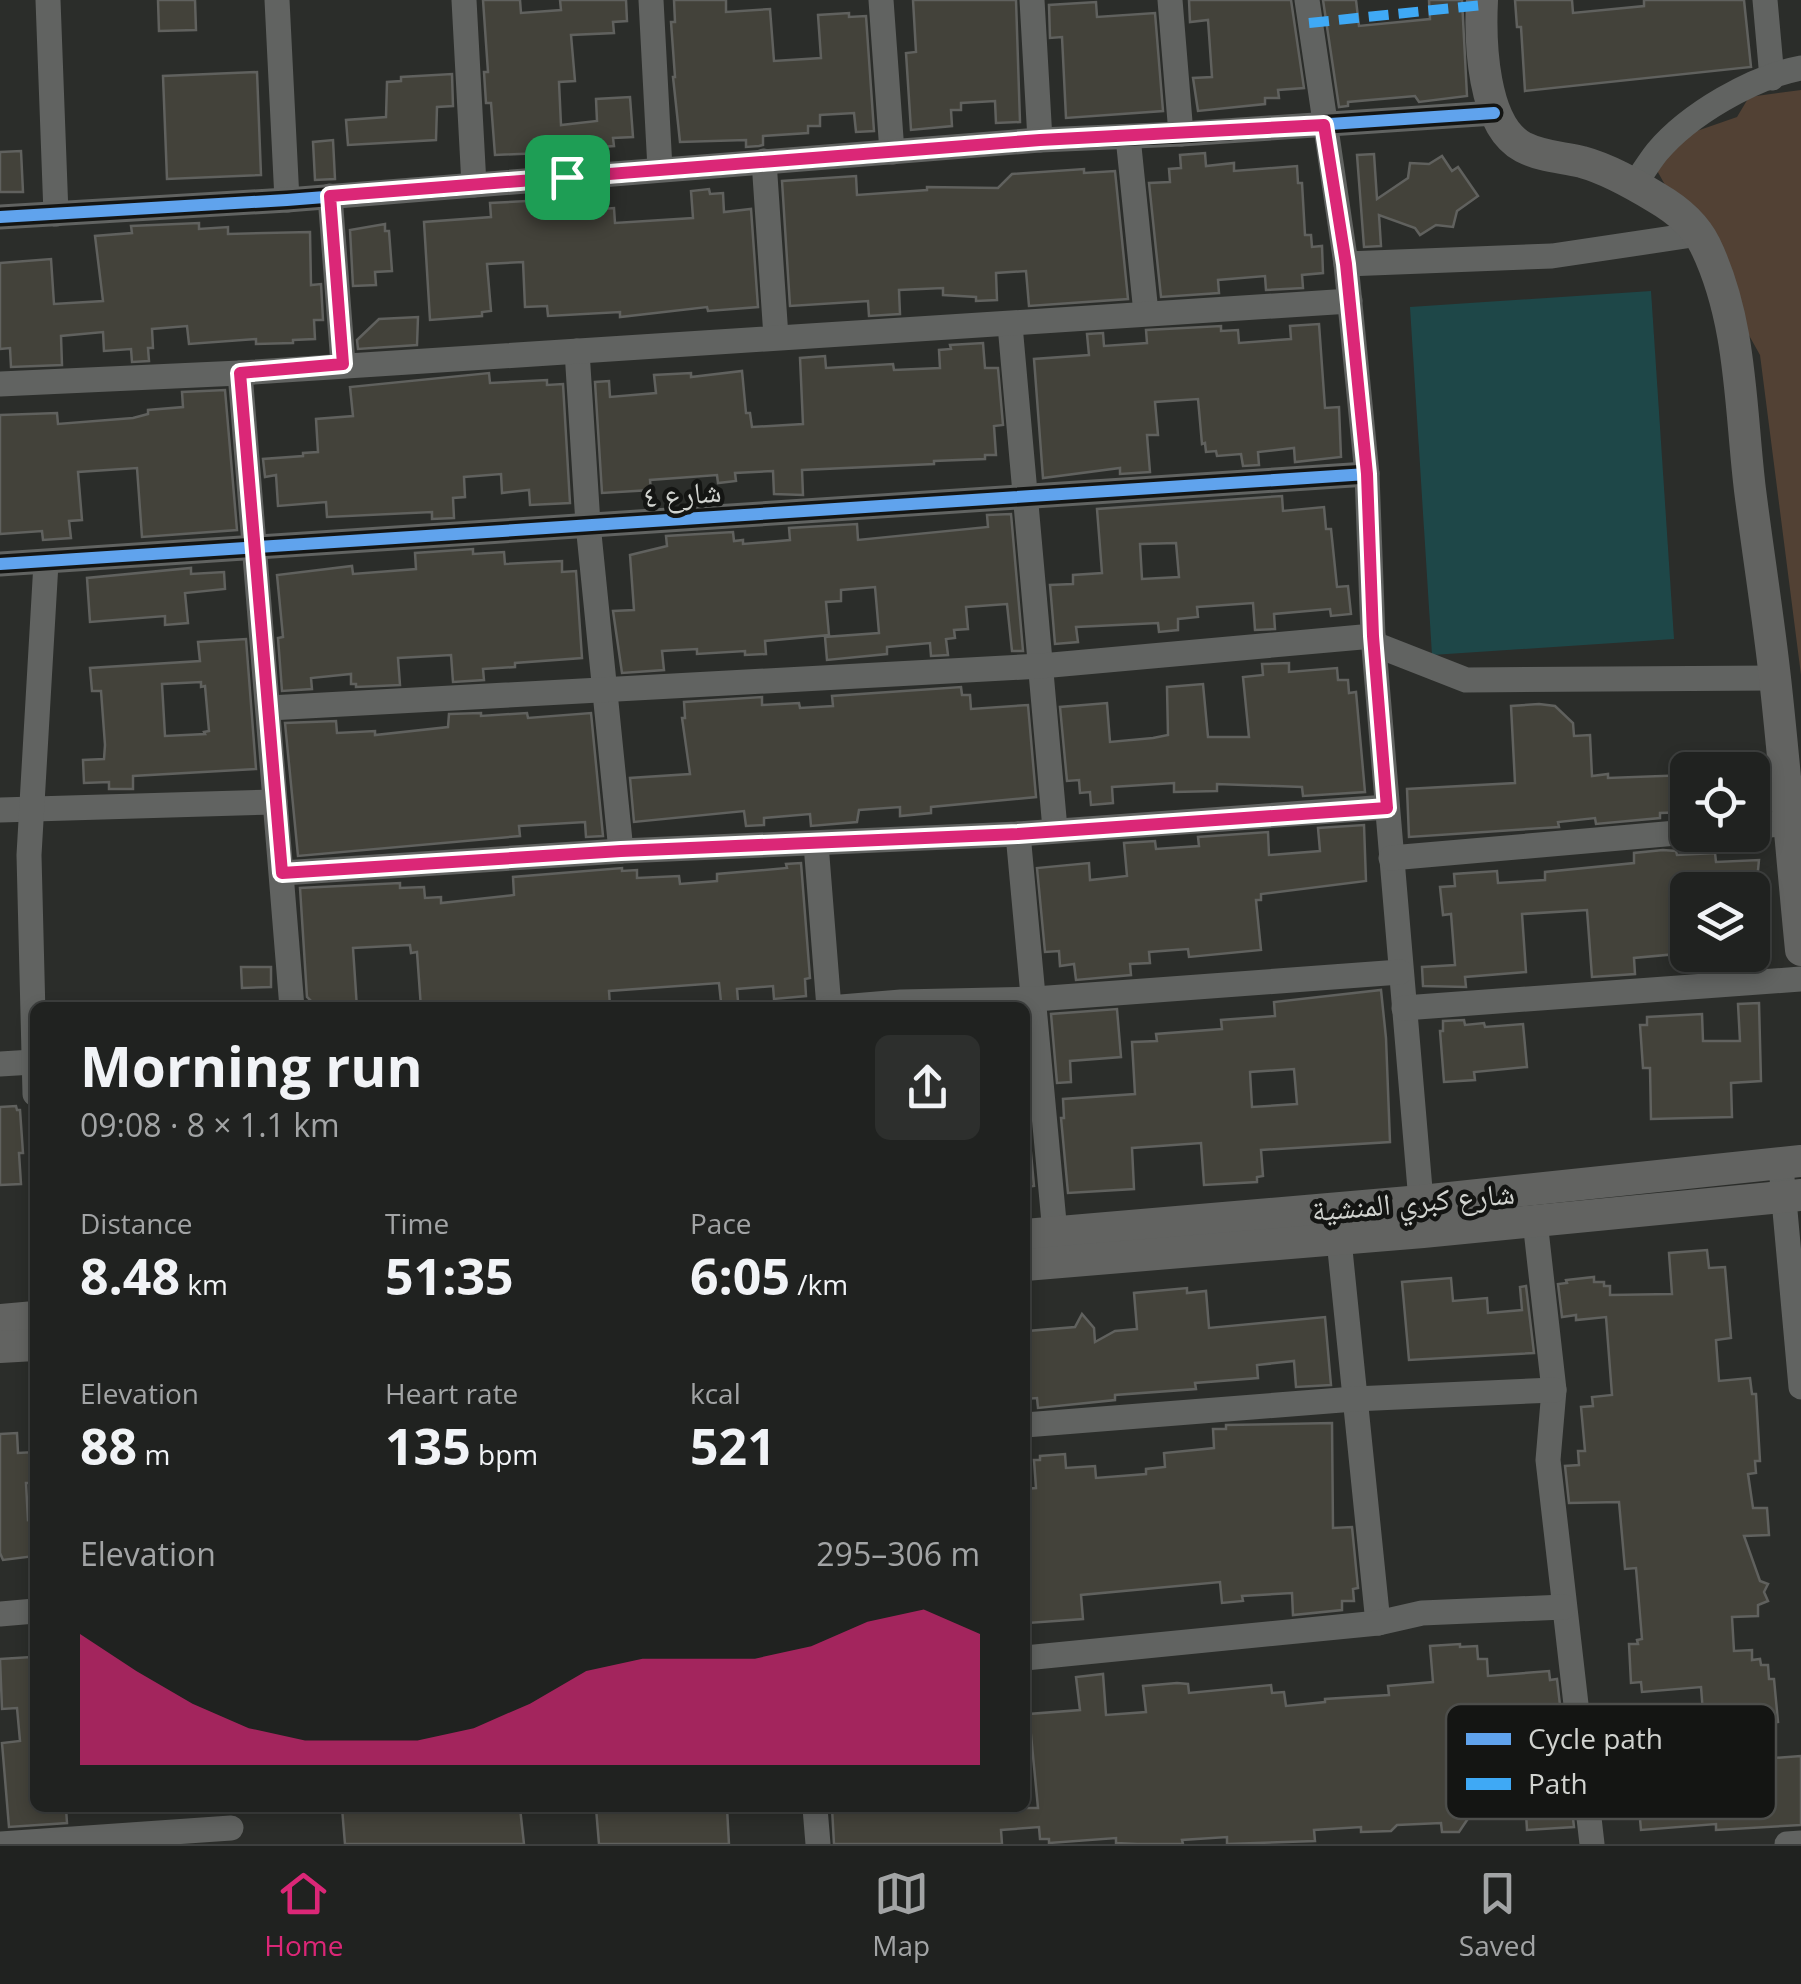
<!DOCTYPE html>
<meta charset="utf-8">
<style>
:root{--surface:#202220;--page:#2d2f2d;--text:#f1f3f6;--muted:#a2a4a5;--line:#3d3f3e;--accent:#db2777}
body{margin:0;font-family:"Open Sans","Noto Naskh Arabic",sans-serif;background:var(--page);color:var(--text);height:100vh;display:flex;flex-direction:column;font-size:38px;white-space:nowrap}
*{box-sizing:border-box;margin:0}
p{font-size:32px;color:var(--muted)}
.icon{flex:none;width:55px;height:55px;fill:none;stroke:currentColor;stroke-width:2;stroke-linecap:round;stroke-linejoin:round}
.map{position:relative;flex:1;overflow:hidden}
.side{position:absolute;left:30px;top:1002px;width:1000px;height:810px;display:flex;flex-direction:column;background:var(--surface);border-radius:15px;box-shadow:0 5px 15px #0003,0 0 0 2px var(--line)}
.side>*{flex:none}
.buttons{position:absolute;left:1670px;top:752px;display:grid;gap:20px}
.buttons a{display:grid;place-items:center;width:100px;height:100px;border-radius:15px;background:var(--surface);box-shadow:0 5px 15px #0003,0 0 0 2px var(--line);font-size:50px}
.pin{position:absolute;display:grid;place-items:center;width:85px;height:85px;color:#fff;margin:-42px;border-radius:20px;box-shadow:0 5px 15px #0006}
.round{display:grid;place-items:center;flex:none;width:105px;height:105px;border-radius:15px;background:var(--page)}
.headline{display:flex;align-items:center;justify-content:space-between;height:170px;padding:0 50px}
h1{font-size:55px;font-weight:700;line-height:75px}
.figures{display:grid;grid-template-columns:repeat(3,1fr);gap:15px;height:170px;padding:10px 50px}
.figures div{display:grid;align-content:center}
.figures b{font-size:50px;font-weight:700}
.figures small{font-size:28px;font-weight:400}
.figures p{font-size:28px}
.chart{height:280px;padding:20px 50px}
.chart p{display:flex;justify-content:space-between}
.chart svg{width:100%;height:180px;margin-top:10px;fill:var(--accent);opacity:.7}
.tabs{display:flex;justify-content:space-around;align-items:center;height:140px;border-top:2px solid var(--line);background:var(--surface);font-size:28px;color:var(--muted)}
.tabs a{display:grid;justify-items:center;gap:5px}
.tabs .current{color:var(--accent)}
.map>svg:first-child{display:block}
.green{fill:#524134}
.water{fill:#1e4748}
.building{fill:#43423a;stroke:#60615e;stroke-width:2.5;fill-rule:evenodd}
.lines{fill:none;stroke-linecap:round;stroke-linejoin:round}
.minor{stroke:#616361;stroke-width:25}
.major{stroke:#626361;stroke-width:32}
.quiet{stroke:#3fa9f5;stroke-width:10;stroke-dasharray:20 10;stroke-linecap:butt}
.cycleway-casing{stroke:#141513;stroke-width:19}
.cycleway{stroke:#60a3ed;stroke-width:12}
.route-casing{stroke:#fff;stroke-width:20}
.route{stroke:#db2777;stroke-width:12}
.labels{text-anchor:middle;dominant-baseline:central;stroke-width:9;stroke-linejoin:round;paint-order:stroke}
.street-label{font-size:30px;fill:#d1d3cf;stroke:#141513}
.key{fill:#141513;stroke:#4d4e4b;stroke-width:2.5}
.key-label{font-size:28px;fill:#d1d3cf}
</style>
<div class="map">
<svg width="1801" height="1844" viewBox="0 0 1801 1844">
<rect width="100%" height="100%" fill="#2b2d2a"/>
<path class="green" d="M1801 90V675L1760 355 1645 149 1737 117 1749 97Z"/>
<path class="water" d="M1651 291 1674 639 1432 655 1410 307Z"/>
<g class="building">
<path d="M158 0H195L196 30 159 31Z"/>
<path d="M483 0H520L521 13 561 10 560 0H626L627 21 613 22 614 33 571 35 575 81 559 82 561 125 597 121 596 99 630 97 633 137 613 138 614 146 585 148 586 151 495 155 491 103H486L484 72H488Z"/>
<path d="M674 0H726V12L770 9 774 61 821 58 818 15 849 13V17L866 16 874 131 856 132 854 113 820 115V126H808V133L763 136V145L759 146 746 147V140L680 142 673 77H675L671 22H675Z"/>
<path d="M913 0H1016L1020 122 996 123 995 101 961 103V110H951L952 126 911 130 906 53 916 52Z"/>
<path d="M1189 0H1291L1304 88 1278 90 1279 98H1265V104L1198 111 1193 78 1212 77 1208 20 1190 22Z"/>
<path d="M1323 0H1356L1359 26 1430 19 1429 0H1462L1467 96 1419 102 1415 96 1348 102V106L1339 107Z"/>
<path d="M1515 0H1572L1573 13 1644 6V0H1744L1751 67 1525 91 1521 27H1517Z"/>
<path d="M1096 2 1097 17 1155 13 1163 111 1066 118 1062 37 1050 38 1049 5Z"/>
<path d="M257 72 261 175 167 179 163 76Z"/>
<path d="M452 74 453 106 437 107 436 140 348 145 346 120 386 117 387 82 401 81V77Z"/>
<path d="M333 140 335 179 315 180 313 142Z"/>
<path d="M21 151 23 192H0V152Z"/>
<path d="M1205 153 1206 166 1234 163V171L1297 166 1298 183H1302L1305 235H1311L1312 247 1322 246 1323 273 1302 275 1303 288 1266 290 1265 276 1218 280 1219 293 1161 297 1149 183 1170 182 1169 169 1181 168 1180 155Z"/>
<path d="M1374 154 1377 199 1408 178 1410 163 1429 164 1442 156 1452 171 1458 167 1478 196 1457 211 1453 227 1436 225 1420 235 1415 228 1379 215 1381 246 1364 247 1357 155Z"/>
<path d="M1084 169V173L1115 171 1128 299 1029 306 1026 271 996 273 997 300 976 301V297L943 295V288L899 290 900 314 869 316 868 301 790 306 782 181 856 176 857 195 927 190V187L998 188 1012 174Z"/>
<path d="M709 189 710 194 723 193 724 212 751 209 758 307 708 311 707 307 620 317V312L548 316 547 306 525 307 523 262 487 264 491 311 482 312V316L430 320 424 222 491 217 490 203 546 200 547 213 614 208 615 223 693 218 691 191Z"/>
<path d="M199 223V229L228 227V234L310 232 311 285 321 284 323 320H314L315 339 293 340V343L256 344V339L189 344 187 326 152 329 153 348H148L149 361 132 362 131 349 104 351 103 332 61 336 62 365 11 367 10 348 0 349V263L51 259 54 304 103 301 95 236 132 233 131 226Z"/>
<path d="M385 224V231H389L392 271 375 272 376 285 353 286 350 230Z"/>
<path d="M418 317 417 345 358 349 357 340 379 319Z"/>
<path d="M1319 324 1325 408 1339 407 1341 457 1295 462 1294 448 1258 452 1259 465 1243 466 1241 454 1217 456 1216 451 1206 452 1205 443 1202 444 1198 399 1155 402 1158 435H1147L1150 472 1120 474V468L1043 478 1034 359 1089 355 1087 334 1103 333 1104 346 1147 343 1146 330 1221 326V331L1238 330 1239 343 1291 339 1290 326Z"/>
<path d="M983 343 985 368H998L1003 425 994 426 996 455H985V459L934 461V464L802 470 803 495 774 494 773 471 735 473 736 481 718 483 717 475 650 480 651 490 602 493 595 382 609 381 610 397 656 393 654 375 691 373V377L742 371 746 413H750L752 427 803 424 800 358 825 356 826 368 893 364 894 370 940 368 939 350 951 349 950 345Z"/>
<path d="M489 373 490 383 547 380V385L563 384 570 503 530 505 529 490 502 493 501 474 464 477 465 497 453 498 454 518 432 519V512L327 517 326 502 278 506 276 475 265 477 263 459 303 456V453L318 452 316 419 353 416 350 387Z"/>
<path d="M225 390 237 530 142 537 137 468 78 472 82 520 69 521 71 538 43 540 42 531 0 534V415L57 413 58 424 133 418 148 414V410L183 407 182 392Z"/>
<path d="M1282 496 1283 511 1324 507 1326 529H1331L1337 587 1348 586 1351 614 1331 616 1330 609 1274 614 1275 629 1255 630 1253 603 1197 607 1198 617 1178 619V630L1159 632 1158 623 1076 627 1078 642 1055 644 1050 585 1073 584V575L1102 573 1097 509ZM1176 543 1179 577 1142 579 1140 544Z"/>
<path d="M1011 514 1023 651H1012L1007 604 966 607 968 629 954 630 955 638 946 639 948 655 931 656 930 643 887 647V654L827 660 825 637 879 633 875 587 841 590V601L826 602 829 635 765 641 766 654 745 655V651L697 654V649L662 651 664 670 622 673 613 611 634 610 630 555 667 546 666 536 733 532 734 541 743 540V544L790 540 789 528 857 524 858 540 988 527 987 515Z"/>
<path d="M473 549V554L504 552 505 564 562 561V572L576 571 582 658 515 663V667L483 669 484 680 453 682 451 655 398 658 400 685 356 687V684H351V674L311 678 312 689 282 691 278 638 283 637 277 575 352 566 353 574 416 569 415 553Z"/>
<path d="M191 568V574L224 572 225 589 185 593 188 623 165 625V616L90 622 87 578Z"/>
<path d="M246 639 256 769 133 776V789H109V782L84 783 83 760 104 759 105 745 101 691H92L90 668 200 661 198 642ZM201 682V687L205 686 209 731 204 732 205 734 165 736 162 684Z"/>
<path d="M1289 663V672L1337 668 1338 680H1348L1349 693 1356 692 1365 792 1303 796 1302 787 1217 784V791L1174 792V783L1112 787 1113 803 1091 805 1090 792 1080 793 1079 780 1067 781 1060 707 1107 703 1110 742 1153 738 1168 735 1167 687 1203 684 1208 737H1249L1243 677 1263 675 1262 664Z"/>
<path d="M961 687 962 695H970L971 709 1028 705 1036 797 931 807V813L900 816V807L859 810 857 822 811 826 810 814 764 818V825L746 826 744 811 634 822 630 778 690 774 682 718H685L684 702 762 697V705L799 703 800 708 833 706 832 696Z"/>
<path d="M1539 704 1555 706 1573 723 1574 736 1590 735 1592 776 1608 774V778L1688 775V812L1660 813V818L1596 824 1595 818 1558 822 1559 827 1409 837 1407 789 1515 783 1511 706Z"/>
<path d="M481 713V716L527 713 528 718 591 713 603 836 586 837 585 822 519 826 520 836 298 856 285 723 336 721 337 733 375 731V735L448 727 449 714Z"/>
<path d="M1364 825 1366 881 1261 894V900H1256L1261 950 1189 957 1188 949 1149 952 1150 963 1130 964 1131 975 1076 980 1074 964 1060 966 1059 951 1045 952 1037 868 1089 863 1090 880 1127 876 1124 843 1155 841 1156 849 1199 846 1198 837 1268 832 1269 855 1320 851 1318 828Z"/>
<path d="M1663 850 1676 851 1677 855 1715 853 1716 862 1759 860 1756 890H1683L1687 953 1634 958 1635 974 1592 977 1587 910 1522 914 1526 972 1465 977 1466 987 1423 986 1422 967 1455 965 1451 914 1443 915 1440 887 1455 886 1454 874 1497 871 1498 883 1545 880V872L1634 863V853Z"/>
<path d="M801 863 810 978 805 979 806 996 774 999 773 986 737 989 738 1001 721 1002 719 983 609 991 610 1006 421 1008 417 952 411 953 410 945 353 948 357 1008H318L307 997 300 888 400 883V888L424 887 425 898 441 897V903L514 895 513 877 622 868V871L637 870V878L679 876 680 884 717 881V874L787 868 786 864Z"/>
<path d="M241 967H271V987L242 988Z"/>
<path d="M1381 990 1386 1038 1390 1142 1261 1150 1263 1176 1257 1177V1182L1204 1185 1201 1143 1132 1148 1134 1189 1068 1193 1061 1118H1064L1063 1099 1135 1094 1132 1042 1157 1041 1156 1034 1222 1029 1221 1020 1275 1016 1274 1002ZM1294 1069 1297 1104 1252 1107 1250 1072Z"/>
<path d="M1759 1003 1761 1081 1731 1083 1732 1117 1651 1119 1650 1068H1643L1640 1025H1647V1017L1702 1014 1703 1041H1740L1738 1004Z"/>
<path d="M1117 1009 1121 1057 1070 1061 1071 1082 1057 1083 1051 1014Z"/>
<path d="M1464 1020 1465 1025 1484 1023 1485 1027 1523 1024 1527 1067 1474 1072 1475 1080 1444 1082 1440 1031H1443V1021Z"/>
<path d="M16 1106 17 1110H20L23 1153H19L21 1184 0 1185V1107Z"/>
<path d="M1025 1121H1028L1034 1186 1025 1187Z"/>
<path d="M1707 1250 1709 1268 1725 1267 1731 1338 1716 1340 1719 1381 1750 1378 1752 1394H1756L1760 1461H1755L1756 1473 1748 1474 1753 1508H1767L1769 1535 1744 1536 1760 1581 1768 1584 1764 1592 1768 1601 1758 1605V1616L1732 1617 1734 1651 1752 1650V1660L1760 1659 1761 1665H1768L1769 1679H1774L1778 1722 1771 1723 1774 1758 1801 1756V1825L1716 1830V1824L1641 1830 1636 1775 1656 1773 1657 1750 1685 1751V1738L1705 1739 1701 1687 1642 1692 1641 1682 1631 1683 1629 1644H1638L1637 1640 1642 1639 1636 1568 1625 1569 1619 1502 1569 1503 1565 1466 1579 1465 1578 1451H1585L1581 1407 1593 1406 1592 1397 1612 1395 1606 1317 1576 1320V1315L1562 1317 1558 1284 1567 1283 1566 1280 1594 1277V1282H1604V1286H1610V1295L1672 1294 1669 1253Z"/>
<path d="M1451 1278 1453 1301 1487 1298 1488 1313 1522 1310 1520 1287 1526 1286 1534 1353 1409 1360 1402 1282Z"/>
<path d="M1187 1288V1293L1206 1291 1209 1328 1325 1317 1331 1385 1296 1387 1294 1361 1257 1365 1258 1378 1195 1383 1196 1389 1115 1395V1400L1038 1408 1037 1398 1025 1399V1339L1029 1338 1028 1331 1075 1327 1082 1314 1094 1328 1095 1342 1115 1331 1137 1329 1134 1293Z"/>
<path d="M1332 1423 1333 1528 1352 1527 1358 1588 1353 1589 1354 1601H1342V1610L1293 1615 1292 1593 1242 1596 1243 1601 1222 1603 1220 1582 1081 1595 1083 1619 1028 1623 1025 1489 1036 1488 1034 1460H1040V1456L1065 1454 1066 1468 1095 1466 1096 1478 1146 1474V1469L1165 1467 1164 1453 1214 1448 1213 1429H1226V1425Z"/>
<path d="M17 1433 18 1453 35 1452V1483H26L28 1520 35 1519V1556L3 1560 0 1553V1434Z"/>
<path d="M1460 1644V1647L1477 1646 1478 1659H1487L1488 1676 1549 1671 1550 1680 1557 1679 1574 1827 1527 1830 1526 1813 1521 1814 1520 1793 1482 1796V1817H1469L1459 1832H1442L1441 1823 1397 1825 1391 1831 1361 1832V1827L1314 1830 1315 1841 1227 1844V1837L1182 1840 1183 1844H1137L1116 1843V1838L1049 1843V1839H1040L1039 1827 1001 1830 1002 1844H834L832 1808H1038L1029 1714 1080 1710 1076 1677 1103 1674 1106 1715 1146 1712 1143 1686 1177 1683 1188 1684 1189 1693 1271 1685 1272 1693 1284 1692 1286 1706 1325 1702V1699L1389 1695 1388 1686 1433 1682 1430 1646Z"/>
<path d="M31 1657 32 1680H35V1808H66L67 1823 9 1827 2 1743 20 1741 17 1708 2 1709 0 1659Z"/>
<path d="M342 1808H520L524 1844H345Z"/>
<path d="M596 1808H727L729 1844H599Z"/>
</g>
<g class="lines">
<g class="minor">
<path d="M48 0 56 214"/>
<path d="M277 0 287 200"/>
<path d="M464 0 474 185"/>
<path d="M651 0 660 169"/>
<path d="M881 0 892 152"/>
<path d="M1032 0 1040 140"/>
<path d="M1170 0 1181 134"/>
<path d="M1307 0 1346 264 1367 474 1373 636 1421 1201"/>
<path d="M1765 0 1772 78"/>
<path d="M1128 137 1146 313"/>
<path d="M764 161 776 337"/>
<path d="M1634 185C1642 174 1649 162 1657 152 1689 114 1753 77 1801 68"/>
<path d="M330 196 343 364"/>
<path d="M0 217 287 200 1040 140 1181 134 1494 113"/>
<path d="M1346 264 1552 256 1699 234"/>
<path d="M1010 325 1055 829"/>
<path d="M577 351 588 524 621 851"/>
<path d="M240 373 292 1008"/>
<path d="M0 384 240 373 1350 301"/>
<path d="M0 564 1367 474"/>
<path d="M1374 644 1466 680 1775 678"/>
<path d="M269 708 1041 666 1373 636"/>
<path d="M0 810 275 802"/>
<path d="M1752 827 1788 823"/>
<path d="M1018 834 1055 1233"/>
<path d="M816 844 829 1008"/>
<path d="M1391 858 1688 832"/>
<path d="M282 873 621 851 1018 834 1387 807"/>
<path d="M829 1008 901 1002 1035 999 1400 972"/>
<path d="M1404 1008 1801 979"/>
<path d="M0 1064 33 1062"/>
<path d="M35 1094 29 855 46 563"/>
<path d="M1782 1178 1801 1387"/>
<path d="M1535 1221 1554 1390 1548 1460 1592 1844"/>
<path d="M1339 1240 1378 1623"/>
<path d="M1025 1425 1354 1399 1554 1390"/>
<path d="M0 1614 35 1611"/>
<path d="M1025 1658 1378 1623 1422 1613 1564 1607"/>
<path d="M815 1808 818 1844"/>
<path d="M0 1844 231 1828"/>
<path d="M1787 1844 1801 1843"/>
</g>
<g class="major">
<path d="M1482 0C1480 41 1482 125 1523 147 1543 157 1561 157 1582 162 1608 169 1634 184 1657 198 1676 209 1695 225 1705 245 1742 321 1740 407 1750 490 1758 553 1768 615 1775 678 1785 768 1792 859 1801 950"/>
<path d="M1025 1235 1421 1201 1801 1161"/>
<path d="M1025 1265 1423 1232 1801 1195"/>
<path d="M0 1320 35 1317"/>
<path d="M0 1347 35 1345"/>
</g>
<path class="quiet" d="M1309 23 1482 5"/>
<defs>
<g id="cycleway">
<path d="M0 217 287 200 1040 140 1181 134 1494 113"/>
<path d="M0 564 1367 474"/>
</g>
</defs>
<use href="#cycleway" class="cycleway-casing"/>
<use href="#cycleway" class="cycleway"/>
</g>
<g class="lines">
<defs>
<path id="route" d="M1324 125 1346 264 1367 474 1373 636 1387 808 1018 834 621 851 282 873 240 373 343 364 330 196 1040 140Z"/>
</defs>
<use href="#route" class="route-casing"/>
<use href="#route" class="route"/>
</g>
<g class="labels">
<g class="street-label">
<text transform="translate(682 493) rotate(-4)">شارع ٤</text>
<text transform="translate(1413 1201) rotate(-5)">شارع كبري المنشية</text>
</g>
</g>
<rect x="1446" y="1704" width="330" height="115" rx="15" class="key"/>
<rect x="1466" y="1733" width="45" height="12" fill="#60a3ed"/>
<rect x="1466" y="1778" width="45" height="12" fill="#3fa9f5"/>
<g class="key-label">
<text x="1528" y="1749">Cycle path</text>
<text x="1528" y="1794">Path</text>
</g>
</svg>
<div class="buttons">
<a><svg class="icon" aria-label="locate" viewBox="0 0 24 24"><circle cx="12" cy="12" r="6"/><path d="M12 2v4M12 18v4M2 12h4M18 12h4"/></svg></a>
<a><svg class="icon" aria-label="layers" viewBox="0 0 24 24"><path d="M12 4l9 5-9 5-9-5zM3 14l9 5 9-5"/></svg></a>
</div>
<div class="pin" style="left:567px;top:177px;background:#1e9e55"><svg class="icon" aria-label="arrive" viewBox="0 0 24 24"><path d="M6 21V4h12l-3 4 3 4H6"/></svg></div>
<section class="side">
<div class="headline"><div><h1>Morning run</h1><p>09:08 · 8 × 1.1 km</p></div><a class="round"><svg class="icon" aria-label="share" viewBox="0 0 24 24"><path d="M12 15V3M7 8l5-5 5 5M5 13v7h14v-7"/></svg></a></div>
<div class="figures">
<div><p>Distance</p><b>8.48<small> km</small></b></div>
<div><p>Time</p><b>51:35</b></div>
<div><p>Pace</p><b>6:05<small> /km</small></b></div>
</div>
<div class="figures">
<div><p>Elevation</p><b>88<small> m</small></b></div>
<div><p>Heart rate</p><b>135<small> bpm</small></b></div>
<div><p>kcal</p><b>521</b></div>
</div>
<div class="chart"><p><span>Elevation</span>295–306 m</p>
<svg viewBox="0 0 160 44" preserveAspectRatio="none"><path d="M0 44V12L10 21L20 29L30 35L40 38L50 38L60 38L70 35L80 29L90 21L100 18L110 18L120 18L130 15L140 9L150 6L160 12V44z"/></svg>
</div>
</section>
</div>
<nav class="tabs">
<a class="current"><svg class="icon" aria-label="home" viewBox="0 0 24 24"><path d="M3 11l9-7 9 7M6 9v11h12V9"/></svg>Home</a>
<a><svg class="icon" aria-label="map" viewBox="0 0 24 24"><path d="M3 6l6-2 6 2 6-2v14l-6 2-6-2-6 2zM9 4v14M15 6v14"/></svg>Map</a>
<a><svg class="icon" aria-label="saved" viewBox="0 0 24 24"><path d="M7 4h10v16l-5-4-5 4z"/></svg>Saved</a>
</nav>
